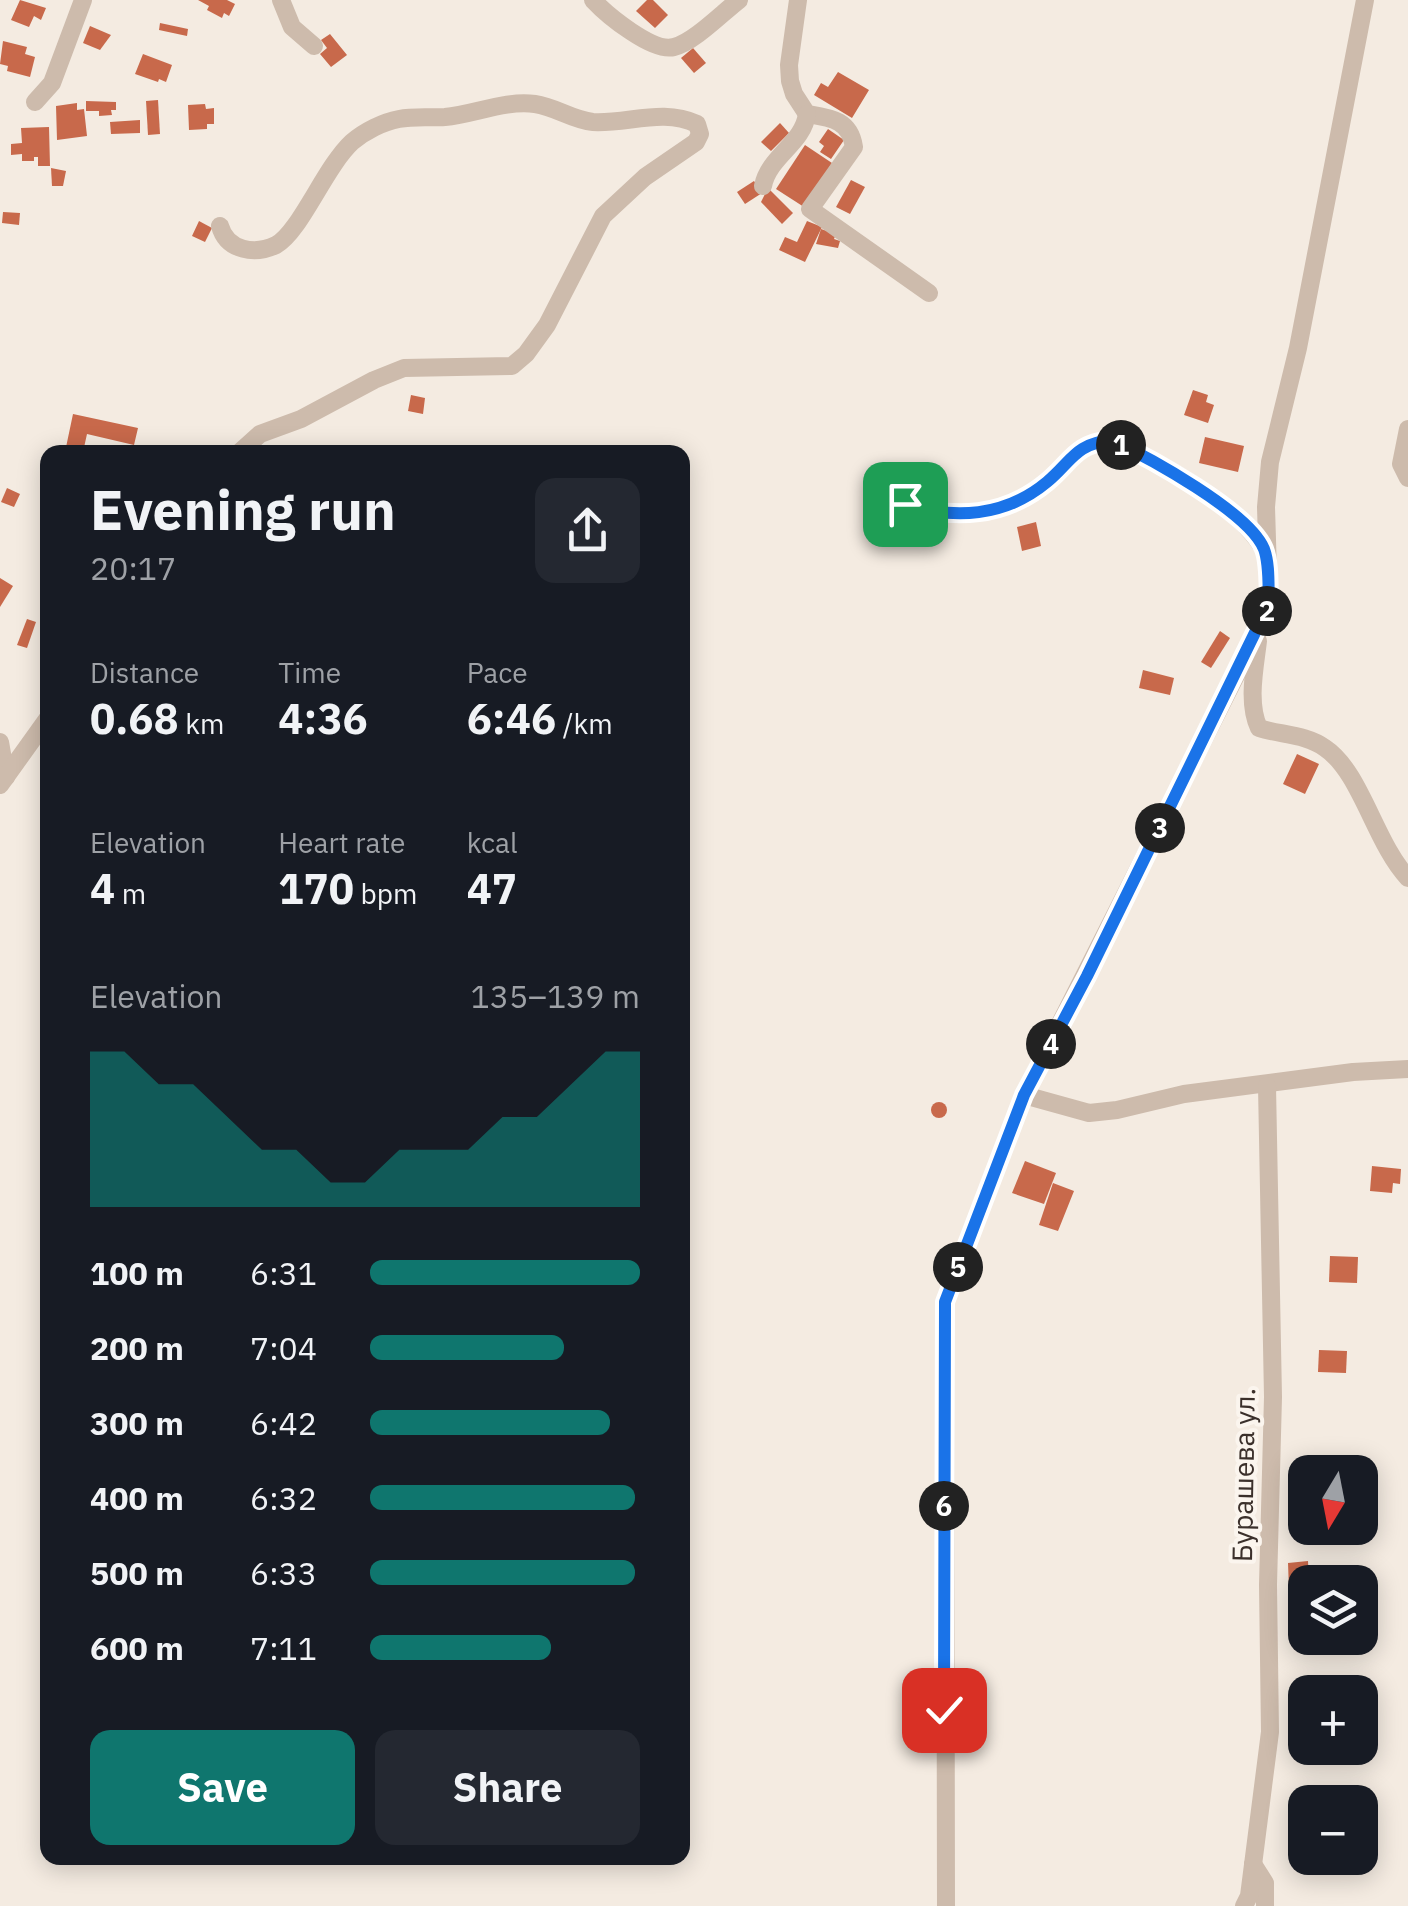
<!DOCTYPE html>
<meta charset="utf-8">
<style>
:root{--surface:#171b24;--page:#242831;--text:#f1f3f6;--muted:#9ea1a6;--accent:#0f766e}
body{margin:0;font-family:"IBM Plex Sans",sans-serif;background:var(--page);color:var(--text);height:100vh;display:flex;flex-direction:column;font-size:38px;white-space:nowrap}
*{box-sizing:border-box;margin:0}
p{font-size:32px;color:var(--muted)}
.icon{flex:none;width:55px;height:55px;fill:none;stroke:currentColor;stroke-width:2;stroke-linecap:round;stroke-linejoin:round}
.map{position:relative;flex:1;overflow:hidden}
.side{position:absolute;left:40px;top:445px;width:650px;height:1420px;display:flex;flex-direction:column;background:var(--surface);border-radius:20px;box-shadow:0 5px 25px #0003}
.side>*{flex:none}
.needle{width:65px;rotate:190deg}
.buttons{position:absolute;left:1288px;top:1455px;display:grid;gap:20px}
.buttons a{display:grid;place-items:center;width:90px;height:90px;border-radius:20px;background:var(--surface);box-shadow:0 5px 25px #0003;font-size:50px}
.pin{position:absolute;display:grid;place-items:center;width:85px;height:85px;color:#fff;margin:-42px;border-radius:20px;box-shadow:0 5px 15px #0006}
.km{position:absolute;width:50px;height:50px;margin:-25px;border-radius:50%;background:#222;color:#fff;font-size:28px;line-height:50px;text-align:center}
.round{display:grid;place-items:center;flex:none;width:105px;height:105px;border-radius:20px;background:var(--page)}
.headline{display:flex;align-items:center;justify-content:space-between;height:170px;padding:0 50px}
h1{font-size:55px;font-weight:700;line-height:75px}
.metrics{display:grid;grid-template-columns:repeat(3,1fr);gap:15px;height:170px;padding:10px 50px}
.metrics div{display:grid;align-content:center}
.metrics b{font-size:42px;font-weight:700}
.metrics small{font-size:28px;font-weight:400}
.metrics p{font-size:28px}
.chart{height:280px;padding:20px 50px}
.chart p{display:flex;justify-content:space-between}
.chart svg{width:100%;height:180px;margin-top:10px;fill:var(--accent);opacity:.7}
.primary-button{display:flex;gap:20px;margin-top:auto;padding:20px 50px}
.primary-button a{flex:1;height:115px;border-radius:20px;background:var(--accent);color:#fff;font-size:40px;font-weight:700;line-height:115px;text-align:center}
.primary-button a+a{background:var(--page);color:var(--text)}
ul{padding:0 50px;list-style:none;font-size:32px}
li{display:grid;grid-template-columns:160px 120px 1fr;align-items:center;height:75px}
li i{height:25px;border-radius:12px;background:var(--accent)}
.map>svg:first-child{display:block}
.building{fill:#c8694b}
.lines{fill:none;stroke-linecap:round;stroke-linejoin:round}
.street{stroke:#cdbbac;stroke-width:18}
.route-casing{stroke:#fff;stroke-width:20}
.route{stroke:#1a73e8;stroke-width:12}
.labels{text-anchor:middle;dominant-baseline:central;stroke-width:8;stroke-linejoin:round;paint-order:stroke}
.street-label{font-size:28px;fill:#3b302b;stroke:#fbf5ee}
</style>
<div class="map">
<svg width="1408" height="1906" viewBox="0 0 1408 1906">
<rect width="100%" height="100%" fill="#f4ebe1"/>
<g class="building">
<path d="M20 0 46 8 41 20 34 16 29 27 11 20Z"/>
<path d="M198 0H227L235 4 229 16 224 13 222 18 207 10 209 6Z"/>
<path d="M647 0H653L668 15 655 28 636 11Z"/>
<path d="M160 23 188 29 187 36 159 30Z"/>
<path d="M90 26 111 35 100 50 83 43Z"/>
<path d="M330 34 347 55 331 67 320 54 327 48 321 40Z"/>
<path d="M3 41 27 47 25 54 35 57 30 77 7 71 8 66 0 64Z"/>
<path d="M693 48 706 63 694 73 681 58Z"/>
<path d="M143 54 172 65 166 82 159 79 158 82 135 74Z"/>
<path d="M838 72 869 90 852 118 814 95 821 83 828 87Z"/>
<path d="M158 100 160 134 148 135 146 101Z"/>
<path d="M86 101 116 102V110H111L112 115 99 116V111H86Z"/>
<path d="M77 103V110L84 109 87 136 57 140 56 106Z"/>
<path d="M205 104 206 109 214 108V124H207V129L189 130 188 105Z"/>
<path d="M140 120V133L111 134 110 122Z"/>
<path d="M780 123 789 133 771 151 761 142Z"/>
<path d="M49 127 50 166H38V157H34V161H22V154L11 155V144L22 143 21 128Z"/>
<path d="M828 129 844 140 831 159 820 152 824 146 819 142Z"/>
<path d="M805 145 832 163 804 207 776 189Z"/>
<path d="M51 168 66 171 63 186H52Z"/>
<path d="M851 180 865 187 850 214 836 207Z"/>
<path d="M754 181 762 193 745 204 737 192Z"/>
<path d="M768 188 793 213 782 224 761 202Z"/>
<path d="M3 212 20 213 19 225 2 223Z"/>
<path d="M199 221 212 228 205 242 192 236Z"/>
<path d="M807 221 822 227 805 262 779 250 785 237 797 242Z"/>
<path d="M821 229 836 234 834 239 840 241 838 248 816 244Z"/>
<path d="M1193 390 1208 395 1206 402 1214 405 1208 423 1184 415Z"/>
<path d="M411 395 425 398 423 414 408 411Z"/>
<path d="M73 414 138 428 134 445 87 434 83 452H65Z"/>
<path d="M1205 437 1244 446 1238 472 1199 463Z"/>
<path d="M7 488 20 494 14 507 1 502Z"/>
<path d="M1036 522 1041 546 1022 551 1017 527Z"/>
<path d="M0 578 13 586 0 607Z"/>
<path d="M27 619 36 622 27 648 17 645Z"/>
<path d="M1220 631 1230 638 1211 668 1201 662Z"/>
<path d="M1143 670 1174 678 1170 695 1139 688Z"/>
<path d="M1297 754 1319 764 1305 794 1283 784Z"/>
<circle cx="939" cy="1110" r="8"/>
<path d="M1025 1161 1056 1173 1044 1204 1012 1193Z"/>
<path d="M1372 1166 1401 1169 1400 1184 1393 1183 1392 1193 1370 1191Z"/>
<path d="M1053 1183 1074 1191 1058 1231 1039 1225Z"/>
<path d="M1330 1256 1358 1257 1357 1283 1329 1282Z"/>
<path d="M1319 1350 1347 1351 1346 1373 1318 1372Z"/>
<path d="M1308 1561 1309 1582H1305V1589L1289 1590 1288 1563Z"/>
</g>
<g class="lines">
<g class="street">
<path d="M281 0 292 27 314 46"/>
<path d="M593 0C607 15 653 53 674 47 694 42 722 13 739 0"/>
<path d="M798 0 789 65 790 81 794 94 807 114C831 118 850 120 854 147L810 209 929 293"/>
<path d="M35 102 52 83 83 0"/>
<path d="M763 186C769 156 803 144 807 114"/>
<path d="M220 226C227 251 255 255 276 245 300 232 325 167 352 142 365 131 383 122 399 119 414 116 430 118 445 117 475 114 505 100 535 104 556 107 572 120 593 122 628 124 663 108 697 124L700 134 696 142 645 177 603 216 547 325 526 354 512 366 404 368 374 380 301 419 260 434 240 452"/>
<path d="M1408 429 1401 464 1408 478"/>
<path d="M905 504C956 520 1004 518 1047 482 1072 462 1075 444 1111 441 1159 462 1241 506 1266 553"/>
<path d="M1258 641C1255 667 1247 703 1259 728 1280 735 1306 734 1325 748 1361 772 1375 843 1408 878"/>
<path d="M0 742 6 777"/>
<path d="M0 785 48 718"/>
<path d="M1024 1095 1089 1113 1117 1110 1184 1094 1353 1072 1408 1069"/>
<path d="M1253 1864 1265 1883V1906"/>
<path d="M946 1906 945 1302 1024 1095 1259 630 1269 605 1266 507 1270 462 1298 348 1365 0"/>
<path d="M1244 1906 1249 1896 1270 1732 1268 1585 1273 1397 1267 1086"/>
</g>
</g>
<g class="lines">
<defs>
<path id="route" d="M905 504C954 520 1005 517 1047 482 1072 461 1075 444 1111 440 1148 457 1249 512 1264 549 1270 565 1268 588 1269 604L1087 976 1024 1095 945 1302 944 1710"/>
</defs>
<use href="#route" class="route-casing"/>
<use href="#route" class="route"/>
</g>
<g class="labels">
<g class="street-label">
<text transform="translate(1243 1475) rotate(-89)">Бурашева ул.</text>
</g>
</g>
</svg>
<div class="buttons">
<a><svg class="needle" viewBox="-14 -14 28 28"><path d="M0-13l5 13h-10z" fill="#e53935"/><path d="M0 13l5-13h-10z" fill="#9ea1a6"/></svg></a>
<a><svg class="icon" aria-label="layers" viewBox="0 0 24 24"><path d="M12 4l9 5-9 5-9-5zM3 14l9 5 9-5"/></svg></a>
<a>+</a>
<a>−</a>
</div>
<div class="pin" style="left:905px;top:504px;background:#1e9e55"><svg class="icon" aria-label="arrive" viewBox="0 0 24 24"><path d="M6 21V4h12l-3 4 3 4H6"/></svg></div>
<div class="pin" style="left:944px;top:1710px;background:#d93025"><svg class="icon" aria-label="check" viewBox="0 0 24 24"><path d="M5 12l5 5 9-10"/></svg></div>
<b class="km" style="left:1121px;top:445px">1</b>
<b class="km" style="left:1267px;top:611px">2</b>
<b class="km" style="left:1160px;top:828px">3</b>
<b class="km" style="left:1051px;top:1044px">4</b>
<b class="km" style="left:958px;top:1267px">5</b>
<b class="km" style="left:944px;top:1506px">6</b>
<section class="side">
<div class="headline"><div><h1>Evening run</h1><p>20:17</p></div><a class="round"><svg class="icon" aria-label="share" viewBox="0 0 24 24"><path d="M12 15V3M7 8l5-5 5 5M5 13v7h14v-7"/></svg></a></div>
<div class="metrics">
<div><p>Distance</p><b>0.68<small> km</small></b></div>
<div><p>Time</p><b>4:36</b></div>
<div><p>Pace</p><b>6:46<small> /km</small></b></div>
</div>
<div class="metrics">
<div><p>Elevation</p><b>4<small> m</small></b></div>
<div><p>Heart rate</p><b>170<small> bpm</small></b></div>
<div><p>kcal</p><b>47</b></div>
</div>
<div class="chart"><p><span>Elevation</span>135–139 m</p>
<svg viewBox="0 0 160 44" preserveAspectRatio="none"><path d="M0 44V6L10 6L20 14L30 14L40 22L50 30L60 30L70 38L80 38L90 30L100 30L110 30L120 22L130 22L140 14L150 6L160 6V44z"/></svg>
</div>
<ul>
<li><b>100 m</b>6:31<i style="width:100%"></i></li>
<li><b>200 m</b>7:04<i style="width:72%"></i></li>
<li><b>300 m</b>6:42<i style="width:89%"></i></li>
<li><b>400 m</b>6:32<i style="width:98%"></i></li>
<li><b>500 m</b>6:33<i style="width:98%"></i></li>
<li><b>600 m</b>7:11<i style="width:67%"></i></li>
</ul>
<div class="primary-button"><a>Save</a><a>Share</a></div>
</section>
</div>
